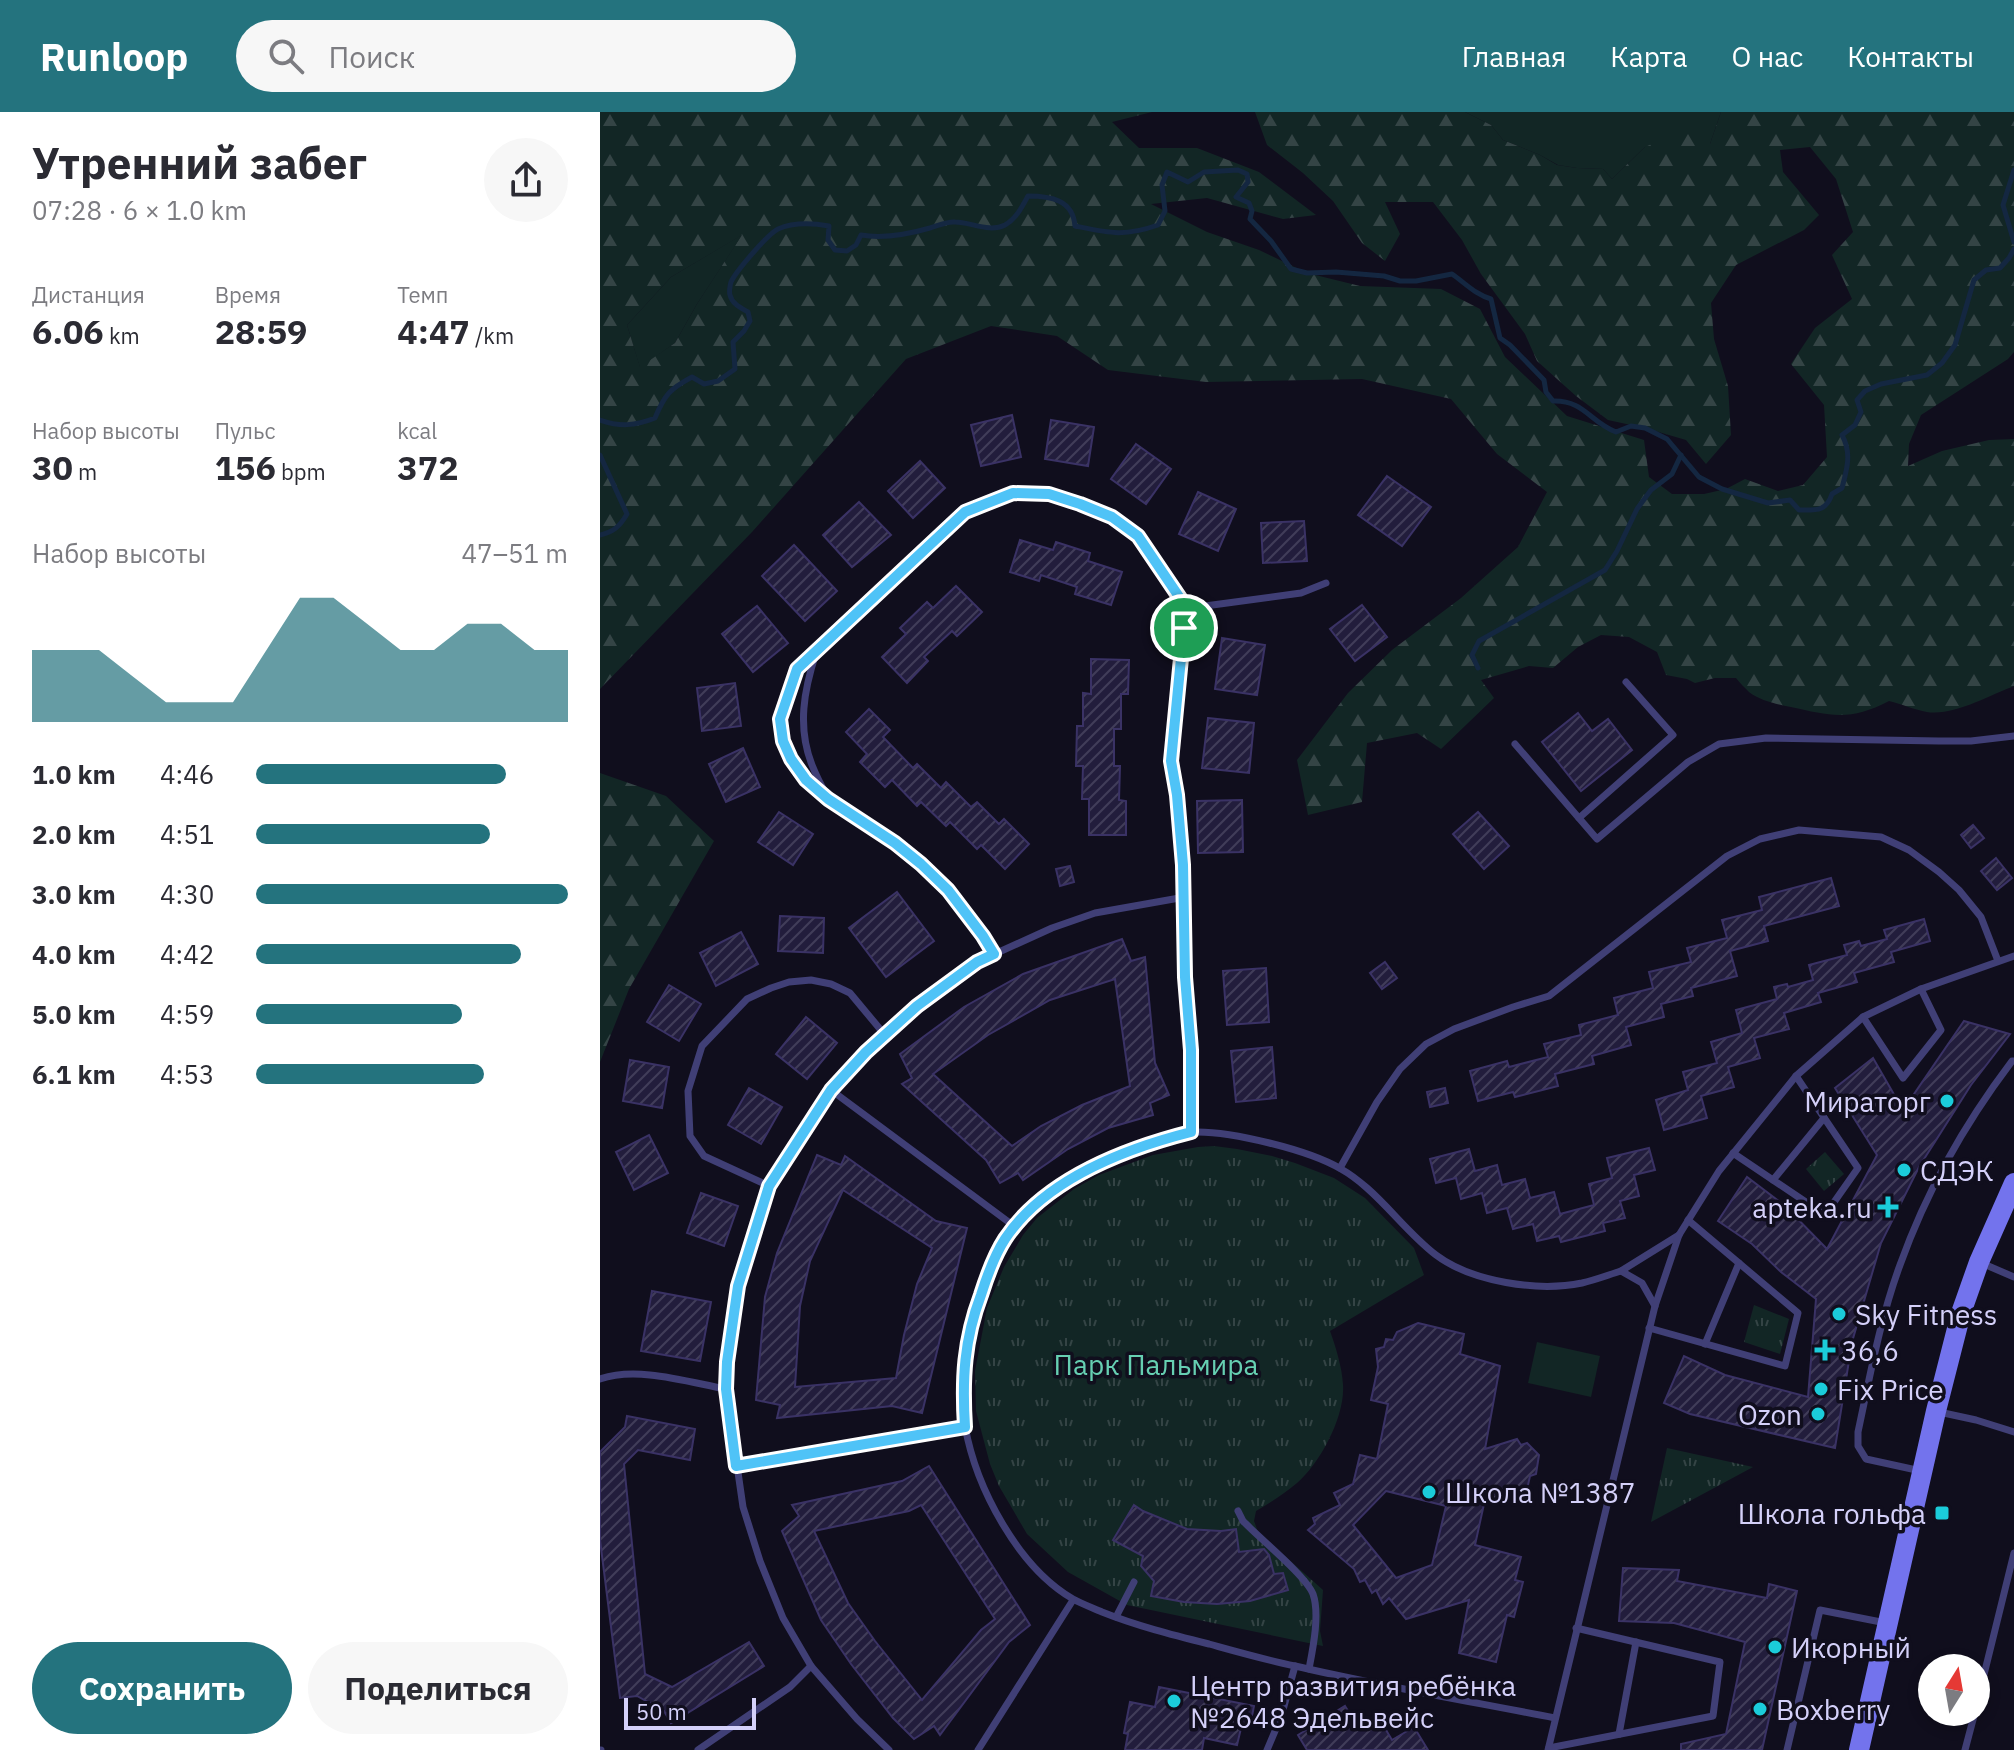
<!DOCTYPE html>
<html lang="ru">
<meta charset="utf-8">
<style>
:root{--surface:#fff;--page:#f7f7f7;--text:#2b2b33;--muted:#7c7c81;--accent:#24737e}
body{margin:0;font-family:"IBM Plex Sans",sans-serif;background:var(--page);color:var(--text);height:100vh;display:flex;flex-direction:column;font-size:30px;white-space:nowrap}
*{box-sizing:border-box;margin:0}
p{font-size:26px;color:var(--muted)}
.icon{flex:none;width:44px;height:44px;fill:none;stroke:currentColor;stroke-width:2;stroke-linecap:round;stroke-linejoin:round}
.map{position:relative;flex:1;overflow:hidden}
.details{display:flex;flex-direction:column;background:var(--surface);width:600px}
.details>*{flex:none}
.needle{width:52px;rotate:11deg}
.controls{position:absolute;left:1318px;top:1542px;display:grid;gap:16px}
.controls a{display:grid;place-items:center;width:72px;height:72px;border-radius:50%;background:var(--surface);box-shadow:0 4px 12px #0003;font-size:40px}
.scale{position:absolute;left:24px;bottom:20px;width:132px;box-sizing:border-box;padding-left:8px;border:4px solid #d4d0f9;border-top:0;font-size:22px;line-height:28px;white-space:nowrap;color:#d4d0f9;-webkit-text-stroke:6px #100e1d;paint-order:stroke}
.pin{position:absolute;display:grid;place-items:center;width:68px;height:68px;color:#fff;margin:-34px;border:4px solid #fff;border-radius:50%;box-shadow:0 2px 8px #0007}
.round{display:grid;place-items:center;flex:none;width:84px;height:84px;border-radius:42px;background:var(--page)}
.summary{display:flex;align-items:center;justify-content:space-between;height:136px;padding:0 32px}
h1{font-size:44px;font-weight:700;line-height:60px}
.stats{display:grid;grid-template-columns:repeat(3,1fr);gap:12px;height:136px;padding:8px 32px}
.stats div{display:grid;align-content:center}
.stats b{font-size:34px;font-weight:700}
.stats small{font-size:22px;font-weight:400}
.stats p{font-size:22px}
.chart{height:224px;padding:16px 32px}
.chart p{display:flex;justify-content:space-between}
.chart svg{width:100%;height:144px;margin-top:8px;fill:var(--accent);opacity:.7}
.action{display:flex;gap:16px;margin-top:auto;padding:16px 32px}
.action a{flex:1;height:92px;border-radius:48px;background:var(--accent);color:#fff;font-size:32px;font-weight:700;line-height:92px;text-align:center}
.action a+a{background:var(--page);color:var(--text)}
ul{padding:0 32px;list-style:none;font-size:26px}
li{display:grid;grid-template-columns:128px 96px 1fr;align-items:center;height:60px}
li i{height:20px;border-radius:10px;background:var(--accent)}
header{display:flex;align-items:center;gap:48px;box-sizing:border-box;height:112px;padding:0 40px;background:var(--accent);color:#fff}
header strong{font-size:38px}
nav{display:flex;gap:44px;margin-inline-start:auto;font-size:28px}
.search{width:560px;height:72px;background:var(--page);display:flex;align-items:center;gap:20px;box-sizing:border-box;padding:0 28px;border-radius:44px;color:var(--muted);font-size:30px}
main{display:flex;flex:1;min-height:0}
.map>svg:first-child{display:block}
.grass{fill:#122625}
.forest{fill:url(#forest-firs);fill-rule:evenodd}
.park{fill:url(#park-tufts)}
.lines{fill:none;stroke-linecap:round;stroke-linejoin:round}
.stream{stroke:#142741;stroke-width:5}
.building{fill:url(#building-hatch);stroke:#3a3265;stroke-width:2;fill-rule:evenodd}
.lane{stroke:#403f76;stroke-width:7}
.secondary{stroke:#7373ed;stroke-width:20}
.route-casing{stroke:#fff;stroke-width:16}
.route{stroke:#4fc3f7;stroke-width:10}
.poi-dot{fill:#1bccda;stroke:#100e1d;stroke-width:3}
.labels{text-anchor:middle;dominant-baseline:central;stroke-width:7;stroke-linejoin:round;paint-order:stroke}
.poi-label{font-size:28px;fill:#d4d0f9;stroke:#100e1d;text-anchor:start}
.park-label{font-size:28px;fill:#66cfb2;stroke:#100e1d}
</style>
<header>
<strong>Runloop</strong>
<div class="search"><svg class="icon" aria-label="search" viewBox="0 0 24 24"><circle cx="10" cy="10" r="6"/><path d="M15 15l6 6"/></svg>Поиск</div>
<nav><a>Главная</a><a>Карта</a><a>О нас</a><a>Контакты</a></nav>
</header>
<main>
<section class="details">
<div class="summary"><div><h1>Утренний забег</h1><p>07:28 · 6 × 1.0 km</p></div><a class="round"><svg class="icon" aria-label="share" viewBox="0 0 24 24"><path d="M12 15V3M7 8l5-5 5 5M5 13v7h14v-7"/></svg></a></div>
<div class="stats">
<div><p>Дистанция</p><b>6.06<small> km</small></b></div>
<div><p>Время</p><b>28:59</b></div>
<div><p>Темп</p><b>4:47<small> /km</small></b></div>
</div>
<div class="stats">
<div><p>Набор высоты</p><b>30<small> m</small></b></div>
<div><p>Пульс</p><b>156<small> bpm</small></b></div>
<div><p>kcal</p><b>372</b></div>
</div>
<div class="chart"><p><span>Набор высоты</span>47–51 m</p>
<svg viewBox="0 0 160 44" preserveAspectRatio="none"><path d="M0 44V22L10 22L20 22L30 30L40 38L50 38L60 38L70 22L80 6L90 6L100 14L110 22L120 22L130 14L140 14L150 22L160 22V44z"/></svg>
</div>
<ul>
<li><b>1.0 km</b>4:46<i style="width:80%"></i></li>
<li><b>2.0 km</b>4:51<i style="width:75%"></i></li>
<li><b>3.0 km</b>4:30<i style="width:100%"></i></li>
<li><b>4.0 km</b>4:42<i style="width:85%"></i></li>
<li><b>5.0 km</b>4:59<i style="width:66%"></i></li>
<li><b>6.1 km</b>4:53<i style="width:73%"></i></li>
</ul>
<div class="action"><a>Сохранить</a><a>Поделиться</a></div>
</section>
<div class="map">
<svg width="1414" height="1638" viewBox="0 0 1414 1638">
<defs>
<pattern id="forest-firs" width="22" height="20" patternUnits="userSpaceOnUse" patternTransform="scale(2)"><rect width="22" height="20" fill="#122625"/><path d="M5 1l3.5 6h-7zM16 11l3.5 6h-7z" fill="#344445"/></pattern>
<pattern id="park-tufts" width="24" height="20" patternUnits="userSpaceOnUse" patternTransform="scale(2)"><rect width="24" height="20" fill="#122625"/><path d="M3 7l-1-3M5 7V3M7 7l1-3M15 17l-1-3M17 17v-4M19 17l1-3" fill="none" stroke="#344445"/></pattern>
<pattern id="building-hatch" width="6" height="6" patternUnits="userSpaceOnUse" patternTransform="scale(2)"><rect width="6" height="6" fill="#221d3c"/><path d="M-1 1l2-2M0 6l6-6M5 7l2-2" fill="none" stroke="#413d59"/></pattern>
</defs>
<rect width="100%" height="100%" fill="#100e1d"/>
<g class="grass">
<path d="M865 0H1121L1110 32 1045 35 1012 67 1003 57 977 56 958 53 940 43 903 28 891 13Z"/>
<path d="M143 122 97 192 75 231 40 256 27 213 71 165Z"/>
<path d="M937 1230 1000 1244 991 1285 928 1271Z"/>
</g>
<g class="forest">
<path d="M0 0H552L512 10 539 36H597L659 60 716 103 683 107 607 86 551 92 607 120 659 138 707 161 760 174 841 177 880 197 905 245 967 304 1044 328 1049 365 1072 382H1104L1126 377 1145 367 1178 379 1203 373 1227 345 1224 293 1191 252 1215 216 1252 187 1232 143 1253 120 1236 67 1210 35 1180 38 1183 60 1219 103 1204 118 1136 153 1111 191 1114 227 1128 274 1131 323 1106 352 1086 328 1045 316 1008 308 976 284 937 249 925 222 881 162 862 128 833 90H785L800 122 785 149 762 131 733 89 703 61 667 33 655 0H865L891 13 903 28 940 43 957 53 977 56 1003 57 1012 67 1045 35 1091 15 1110 32 1121 0H1414V240L1408 247 1321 303 1309 332 1308 354 1342 339 1389 328 1414 327V574C1390 583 1354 604 1327 600 1315 598 1302 592 1289 589 1251 609 1231 604 1191 595 1176 592 1161 589 1149 580 1145 576 1140 571 1136 566H1115L1095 571 1087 567 1066 563 1057 540 1029 525 1001 523 978 535 953 556 929 554 881 568 894 586 841 637 817 621 767 631 762 690 708 703 697 648 748 581 792 538 861 486 918 435 947 380 897 342 851 287 762 267 606 270 508 258 457 224 391 214 306 247 152 420 0 577ZM142 123 97 192 75 231 40 255 27 213 71 165Z"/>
<path d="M0 661 66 684 114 729 29 877 0 950Z"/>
</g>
<g class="park">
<path d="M614 1034 637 1037 672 1044 695 1051 734 1066 765 1086 814 1136 824 1163 730 1219C736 1236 742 1255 743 1273 745 1305 720 1351 697 1371 684 1382 670 1391 656 1399L654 1409 658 1420 723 1478 720 1519 723 1534 527 1493 468 1460 427 1422 399 1374 390 1352 376 1299 375 1259 387 1196 404 1155 423 1123 437 1106 474 1077 499 1063 553 1043 598 1035Z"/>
<path d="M1225 1040 1244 1062 1224 1079 1206 1057Z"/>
<path d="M1154 1193 1189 1207 1180 1242 1144 1230Z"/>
<path d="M1067 1336 1153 1355 1051 1410Z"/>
</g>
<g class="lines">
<g class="stream">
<path d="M1414 58 1403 93 1414 130"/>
<path d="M0 308C20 315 35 314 55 306 65 282 70 277 92 265L104 272 118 269 135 257 133 230 144 219 150 209 148 200C141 196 132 192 130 183 129 180 130 173 131 170 136 159 168 122 178 117 194 110 212 111 229 114L228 128 235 138 247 139 256 133 261 123C283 127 309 122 330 116 338 114 347 109 355 110 371 110 389 121 405 113 416 107 422 95 428 84 451 84 473 88 475 114 509 121 524 125 558 113L565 99 562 73 567 60 588 70 604 60 638 58 647 62 648 70 636 85 649 91 652 99 650 107 671 129 691 157 707 161 736 160 784 164 800 169H816L852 162C865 171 876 183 891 187L900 226 910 233 944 268 946 280 953 289C984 288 990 310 1016 320L1031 314 1045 316 1067 327 1099 365 1122 377 1168 391 1190 388 1199 398C1216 398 1226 400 1232 382L1242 376C1247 357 1252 341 1242 323L1255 313 1261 300 1257 288 1265 279 1281 272 1327 263 1342 251 1355 233 1374 168 1386 158 1400 156 1409 146 1414 137"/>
<path d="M0 343 27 402C20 414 14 420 0 423"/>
<path d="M878 556 872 543 879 529 1005 458 1017 439 1037 397 1051 378 1072 362 1081 343"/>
</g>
</g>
<g class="building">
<path d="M412 303 421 345 381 354 371 313Z"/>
<path d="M451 308 494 315 488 354 445 347Z"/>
<path d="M536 332 571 357 546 392 511 367Z"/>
<path d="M320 349 345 376 313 406 288 379Z"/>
<path d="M787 364 831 395 802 434 758 403Z"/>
<path d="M598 380 636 397 618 439 579 422Z"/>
<path d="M259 390 291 423 252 455 223 423Z"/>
<path d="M704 409 707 449 663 451 661 411Z"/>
<path d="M420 428 453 438 456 430 490 441 488 449 522 460 511 493 475 482 477 475 441 463 439 469 410 460Z"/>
<path d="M194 433 237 479 205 509 162 464Z"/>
<path d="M356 474 382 500 357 524 352 519 324 545 328 549 307 571 282 545 306 522 300 516 327 490 333 496Z"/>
<path d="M762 493 787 525 755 549 730 517Z"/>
<path d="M157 494 188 531 153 560 122 522Z"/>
<path d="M622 526 665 533 657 583 615 577Z"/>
<path d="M491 547 529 548 528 582H521V617H514V654H520L519 688 526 689V723H489V687H482L483 654H476L477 614H483V581L491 582Z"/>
<path d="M135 571 141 614 102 619 97 576Z"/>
<path d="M269 597 290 618 283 625 313 656 317 652 341 676 346 670 371 695 377 690 399 712 404 707 429 732 405 757 381 733 377 737 350 710 346 714 321 690 317 694 292 668 285 675 260 650 267 642 246 620Z"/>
<path d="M978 601 992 619 1008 607 1032 638 981 679 942 630Z"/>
<path d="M608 606 654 611 649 661 602 656Z"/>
<path d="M143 636 160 675 126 690 109 652Z"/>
<path d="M642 688 643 740 598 741 597 689Z"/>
<path d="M179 700 213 722 193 753 158 730Z"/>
<path d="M878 700 909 734 884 757 853 722Z"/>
<path d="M1373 713 1384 726 1371 736 1361 723Z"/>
<path d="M1396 746 1412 766 1397 778 1381 759Z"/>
<path d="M470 754 474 770 460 774 456 757Z"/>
<path d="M1231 766 1239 794 1164 814 1168 829 1130 839 1137 864 1091 876 1093 884 1061 892 1064 905 1026 915 1031 933 992 944 994 952 955 962 958 974 915 985 913 980 878 989 870 959 907 949 909 955 948 945 944 932 981 923 979 913 1018 903 1014 886 1053 876 1049 860 1091 850 1087 836 1127 826 1122 808 1162 798 1159 785Z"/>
<path d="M297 780 334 829 286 865 249 816Z"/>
<path d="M180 804 224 806 223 841 178 839Z"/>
<path d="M1324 807 1330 829 1291 840 1294 850 1254 861 1257 870 1218 881 1221 890 1184 901 1189 917 1154 926 1160 946 1128 955 1134 975 1101 984 1107 1006 1064 1018 1056 988 1088 978 1083 960 1117 951 1111 930 1142 921 1136 898 1177 887 1174 875 1187 872 1188 875 1213 868 1209 853 1247 843 1244 833 1259 829 1261 834 1287 827 1284 818Z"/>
<path d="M141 820 158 852 116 874 100 841Z"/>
<path d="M522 827 531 849 545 845 555 951 569 983 550 991 553 1003 508 1016 468 1037 423 1068 418 1061 400 1071 386 1048 302 972 312 966 300 942 364 895 423 862ZM515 867 530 974 482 993 441 1014 412 1034 333 962 388 923 450 888Z"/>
<path d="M785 850 797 866 782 877 770 861Z"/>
<path d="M666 856 669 910 627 913 623 859Z"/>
<path d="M69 873 101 892 79 929 47 910Z"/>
<path d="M206 905 237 931 207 967 176 942Z"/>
<path d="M1364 909 1410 922 1371 973 1319 1055 1281 1131 1252 1230 1235 1336 1090 1302 1064 1291 1084 1244 1125 1263 1208 1285 1216 1187 1181 1160 1152 1132 1118 1109 1147 1065 1184 1093 1227 1137 1277 1043 1235 976 1273 946 1303 998Z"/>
<path d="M672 935 676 986 636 990 631 939Z"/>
<path d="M30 948 69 955 62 996 23 989Z"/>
<path d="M149 976 182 995 161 1032 128 1013Z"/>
<path d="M845 976 848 991 830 995 827 980Z"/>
<path d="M49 1023 68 1061 34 1078 16 1040Z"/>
<path d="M1049 1036 1055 1058 1034 1063 1039 1084 1020 1089 1025 1106 1003 1111 1005 1119 961 1130 959 1124 937 1129 933 1112 913 1117 907 1096 887 1101 882 1081 861 1087 856 1066 836 1071 830 1047 869 1037 875 1059 897 1053 902 1073 925 1067 930 1086 954 1080 960 1102 994 1093 989 1072 1012 1066 1007 1046Z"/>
<path d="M217 1043 241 1053 245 1044 336 1109 367 1116 322 1301 292 1294 177 1306 180 1293 156 1288 165 1185 177 1141ZM243 1078 332 1136 317 1172 304 1223 296 1266 195 1275 200 1194 210 1149Z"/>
<path d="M101 1081 138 1094 124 1134 87 1121Z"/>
<path d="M52 1179 111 1190 100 1249 41 1239Z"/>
<path d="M818 1211 864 1222 860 1242 900 1254 885 1337 917 1327 921 1333 927 1331 939 1343 936 1362 930 1364 926 1382 884 1392 875 1433 921 1445 915 1468 923 1470 914 1505 907 1503 896 1550 859 1541 869 1488 806 1507 789 1486 783 1492 776 1478 772 1481 765 1468 760 1470 754 1457 708 1418 715 1412 713 1406 740 1393 734 1381 753 1372 760 1343 777 1347 788 1292 771 1288 778 1255 776 1237 784 1235 786 1227 793 1228 797 1220ZM786 1379 846 1394 832 1453 796 1466 753 1413Z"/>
<path d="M27 1304 95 1317 90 1348 38 1338 24 1352 45 1562 72 1575 149 1530 164 1554 71 1611 64 1599 37 1584 20 1586 0 1428V1340L25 1315Z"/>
<path d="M329 1354 430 1513 409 1530 340 1623 334 1614 314 1627 293 1606 251 1552 221 1508 182 1419 199 1404 192 1393 302 1369ZM321 1393 395 1507 381 1518 322 1588 275 1529 248 1491 214 1419 309 1399Z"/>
<path d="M534 1393 543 1399 587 1417 621 1419 636 1417 639 1440 664 1437 669 1443 674 1462 683 1461 688 1478 650 1489 617 1492 584 1490 551 1484 554 1469 541 1454 543 1444 513 1428Z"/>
<path d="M1023 1456 1079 1458 1077 1469 1167 1486 1169 1472 1197 1479 1162 1638H1081V1632L1126 1622 1145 1530 1074 1511 1019 1509Z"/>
<path d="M559 1575 654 1594 650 1614 642 1612 637 1633 604 1626 602 1638H525L528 1622 524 1621 530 1590 555 1595Z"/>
<path d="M745 1594 758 1615 777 1603 792 1628 814 1615 828 1638H707L698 1623Z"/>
</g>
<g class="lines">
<g class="lane">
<path d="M586 495 605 494 701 481 726 471"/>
<path d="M216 541C204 578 197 615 212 653 216 663 221 673 226 682"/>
<path d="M915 632 997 727 1088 650 1119 632 1166 626 1339 629H1371L1414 624"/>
<path d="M979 706 1073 623 1026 570"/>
<path d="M394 842 348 778 321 752 295 731 228 687 206 668 191 647 183 629 180 607 197 557 365 400 413 381 449 382 480 392 512 405 538 424 586 495 571 649 577 683 583 753 585 865 591 938V1020"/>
<path d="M1263 905 1303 966 1341 918 1321 877"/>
<path d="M231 978 414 1114"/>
<path d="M1133 1041 1225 1103 1258 1056 1196 964"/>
<path d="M740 1056 777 990 800 957 826 932 854 917 913 895 949 884 1127 744 1160 727 1199 718 1281 725 1309 738 1339 760 1359 778 1381 805 1398 849"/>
<path d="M1173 1068 1224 1006"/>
<path d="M169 1074 104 1044 90 1024 88 979 102 934 147 887 171 876 189 870 211 868 231 872 250 881 285 923"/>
<path d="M1379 1150 1414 1165"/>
<path d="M1021 1159 1079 1123"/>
<path d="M1049 1216 1185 1254 1198 1201 1088 1108"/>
<path d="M1105 1232 1139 1151"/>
<path d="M0 1267C37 1254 88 1270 126 1277"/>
<path d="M1339 1300 1376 1308 1414 1320"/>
<path d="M136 1354 365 1315"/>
<path d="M1321 1359 1266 1347 1258 1334V1320C1270 1264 1280 1207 1300 1153 1326 1080 1365 1011 1412 949H1414"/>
<path d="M638 1399 643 1409C659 1426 706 1464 713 1482 720 1502 713 1536 709 1557"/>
<path d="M516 1505 534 1470"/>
<path d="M1376 1595 1414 1441"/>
<path d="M955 1606C868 1589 781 1574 695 1554 666 1548 638 1540 609 1532 573 1523 537 1514 502 1500 493 1496 482 1492 473 1487 418 1455 376 1376 365 1314 360 1283 363 1249 370 1219 378 1188 387 1156 404 1129 432 1084 491 1053 540 1035 556 1029 576 1021 594 1020 631 1019 709 1038 741 1057 750 1062 759 1069 767 1076 791 1097 810 1123 836 1143 872 1170 938 1180 982 1171 995 1168 1008 1163 1021 1159L1042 1171 1055 1194"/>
<path d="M1019 1622 1036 1530"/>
<path d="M949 1636 1113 1604 1120 1550 976 1516"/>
<path d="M0 1638H1"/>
<path d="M98 1638 190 1575 211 1554"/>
<path d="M289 1638 257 1607 211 1554 183 1506 160 1449 143 1395 126 1277 127 1250 138 1174 169 1074 231 978 266 940 317 894 377 850 452 816 495 801 585 785"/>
<path d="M378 1638 473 1488"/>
<path d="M667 1638 681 1605 695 1554"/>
<path d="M948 1638 1055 1194 1079 1123 1119 1059 1196 964 1263 905 1321 877 1414 844"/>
<path d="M1187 1638 1220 1498 1286 1511"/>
<path d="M1365 1638 1375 1600"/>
</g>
<path class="secondary" d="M1259 1638 1336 1299 1361 1201 1379 1150 1414 1071"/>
</g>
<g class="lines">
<defs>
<path id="route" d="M413 381 449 382 480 392 512 405 538 424 586 495 571 649 577 683 583 753 585 865 591 938V1020C524 1037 445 1067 405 1127 394 1144 387 1164 381 1183 364 1228 362 1267 365 1315L136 1354 126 1277 127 1250 138 1174 169 1074 231 978 266 940 317 894 377 850 394 842 383 824 348 778 321 752 295 731 228 687 206 668 191 647 183 629 180 607 197 557 365 400Z"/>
</defs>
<use href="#route" class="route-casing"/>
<use href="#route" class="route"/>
</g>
<g class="poi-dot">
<circle cx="1347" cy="989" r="8"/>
<circle cx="1304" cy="1058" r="8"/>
<path d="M1284 1083h8v8h8v8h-8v8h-8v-8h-8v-8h8z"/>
<circle cx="1239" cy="1202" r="8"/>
<path d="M1221 1226h8v8h8v8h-8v8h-8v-8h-8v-8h8z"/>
<circle cx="1221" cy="1277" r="8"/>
<circle cx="1218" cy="1302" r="8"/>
<circle cx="829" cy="1380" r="8"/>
<rect x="1334" y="1393" width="16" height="16" rx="4"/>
<circle cx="1175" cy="1535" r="8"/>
<circle cx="574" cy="1589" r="8"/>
<circle cx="1160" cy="1597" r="8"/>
</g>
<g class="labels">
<g class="poi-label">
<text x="1331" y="989" text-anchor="end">Мираторг</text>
<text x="1320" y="1058">СДЭК</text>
<text x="1272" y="1095" text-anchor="end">apteka.ru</text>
<text x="1255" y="1202">Sky Fitness</text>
<text x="1241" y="1238">36,6</text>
<text x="1237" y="1277">Fix Price</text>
<text x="1202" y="1302" text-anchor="end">Ozon</text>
<text x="845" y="1380">Школа №1387</text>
<text x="1326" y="1401" text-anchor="end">Школа гольфа</text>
<text x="1191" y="1535">Икорный</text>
<text x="590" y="1573">Центр развития ребёнка<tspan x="590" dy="32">№2648 Эдельвейс</tspan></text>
<text x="1176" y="1597">Boxberry</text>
</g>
<g class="park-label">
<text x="556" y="1252">Парк Пальмира</text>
</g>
</g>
</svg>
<div class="controls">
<a><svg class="needle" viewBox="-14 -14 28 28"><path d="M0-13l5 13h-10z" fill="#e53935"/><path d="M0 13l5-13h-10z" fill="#7c7c81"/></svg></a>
</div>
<div class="scale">50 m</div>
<div class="pin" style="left:584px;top:516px;background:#1e9e55"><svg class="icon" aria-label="arrive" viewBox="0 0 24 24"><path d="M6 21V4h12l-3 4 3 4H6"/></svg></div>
</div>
</main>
